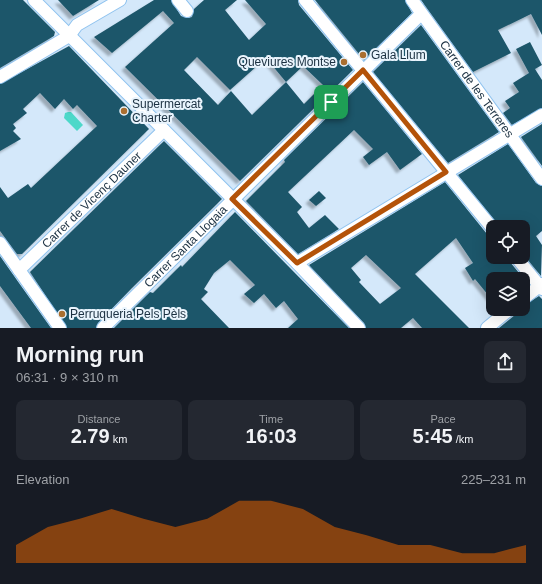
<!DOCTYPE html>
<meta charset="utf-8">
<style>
:root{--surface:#171b24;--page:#242831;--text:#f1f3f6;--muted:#9ea1a6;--accent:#b45309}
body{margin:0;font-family:Helvetica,sans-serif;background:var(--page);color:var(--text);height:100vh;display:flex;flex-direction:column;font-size:15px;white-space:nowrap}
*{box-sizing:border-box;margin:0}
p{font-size:13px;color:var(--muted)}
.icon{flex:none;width:22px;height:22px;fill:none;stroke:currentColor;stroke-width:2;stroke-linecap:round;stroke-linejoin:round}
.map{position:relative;height:328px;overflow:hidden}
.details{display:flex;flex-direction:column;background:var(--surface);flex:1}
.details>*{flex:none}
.tools{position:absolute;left:486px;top:220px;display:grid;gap:8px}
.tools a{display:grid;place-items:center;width:44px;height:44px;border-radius:8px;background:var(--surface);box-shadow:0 4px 16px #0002;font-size:20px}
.pin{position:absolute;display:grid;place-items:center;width:34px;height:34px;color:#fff;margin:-17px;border-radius:8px;box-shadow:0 2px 6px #0006}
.round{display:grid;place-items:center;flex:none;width:42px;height:42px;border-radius:8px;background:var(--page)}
.head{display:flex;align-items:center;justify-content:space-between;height:68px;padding:0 16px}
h1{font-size:22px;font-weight:700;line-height:30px}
.figures{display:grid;grid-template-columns:repeat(3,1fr);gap:6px;height:68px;padding:4px 16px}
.figures div{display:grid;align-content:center;border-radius:8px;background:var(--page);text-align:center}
.figures b{font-size:20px;font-weight:700}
.figures small{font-size:11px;font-weight:400}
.figures p{font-size:11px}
.chart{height:112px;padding:8px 16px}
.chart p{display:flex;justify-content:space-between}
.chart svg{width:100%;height:72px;margin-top:4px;fill:var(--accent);opacity:.7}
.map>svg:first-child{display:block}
.water{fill:#4dd8c9}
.building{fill:#1e566a;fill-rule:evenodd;filter:url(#shadow)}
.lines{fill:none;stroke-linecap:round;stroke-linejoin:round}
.minor-casing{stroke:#90c3ef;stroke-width:14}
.minor{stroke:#fff;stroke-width:12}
.route-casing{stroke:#fff;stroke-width:8}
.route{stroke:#b45309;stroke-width:5}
.poi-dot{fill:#aa6f30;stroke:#e9f4fd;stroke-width:1.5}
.labels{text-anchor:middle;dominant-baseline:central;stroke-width:4;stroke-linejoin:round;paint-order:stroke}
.poi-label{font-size:12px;fill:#1b3041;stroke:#e9f4fd;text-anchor:start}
.street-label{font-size:12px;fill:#1b3041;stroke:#e9f4fd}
</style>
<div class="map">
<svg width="542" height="328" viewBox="0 0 542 328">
<defs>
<filter id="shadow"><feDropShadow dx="-3.5" dy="3.5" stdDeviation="1" flood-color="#0004"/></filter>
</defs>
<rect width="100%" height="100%" fill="#d4e8fa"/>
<path class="water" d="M68 112H71L83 125 77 131 64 118 65 113Z"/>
<g class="building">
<path d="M0 0H23L55 32 54 36 0 68Z"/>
<path d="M58 0H99L73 16Z"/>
<path d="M154 0H171L181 16 188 18 192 17 194 9 204 0H237L225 10 249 40 266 24 245 0H298L299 5 353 70 240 181 125 67 174 23 163 11 112 53 94 37ZM197 57 230 90 266 58 286 82 303 66 323 85 304 104 286 82 252 115 231 91 218 105 184 70Z"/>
<path d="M315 0H405L412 13 364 60Z"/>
<path d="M421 0H542V35L531 14 498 30 511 53 473 72Z"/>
<path d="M421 25 499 132 448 163 373 72Z"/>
<path d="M530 42 542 65 535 69 542 80V108L512 125 503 113 510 108 505 101 519 92 513 83 529 73 516 49Z"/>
<path d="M69 46 149 129 22 254H17L0 231V187L8 198 28 184 31 188 97 126 77 105 73 109 64 99 55 109 40 93 23 109 27 113 13 124 16 128 13 131 21 139 0 151V84Z"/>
<path d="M363 82 422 154 400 170 387 152 369 165 363 157 373 149 354 130 288 192 302 207 297 212 309 228 325 215 339 229 298 254 246 201 285 162 284 160Z"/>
<path d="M542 124V166L521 137Z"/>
<path d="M164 141 222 199 132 288 98 323 96 328H67L30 272Z"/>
<path d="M508 144 536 183 542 186V231L536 236 542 245 541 276 523 254V227H500L458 175Z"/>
<path d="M445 182 487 234 493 236V257H509L510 262 529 285 523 289V279H493V301L475 279 473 281 465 268 473 263 456 238 415 274 469 328H422L413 318 401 328H366L364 323 309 265ZM366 255 401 288 380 304 359 282 361 280 351 268Z"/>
<path d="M319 191 326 198 316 206 309 200Z"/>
<path d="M235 212 349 328H288L298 319 284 301 276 308 264 294 254 303 244 294 255 285 230 260 214 273 204 289 208 292 201 299 229 328H114L150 292 153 293 181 265 182 267Z"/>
<path d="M0 256 19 283 51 328H31L0 286Z"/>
<path d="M539 296 542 299V328H499L515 315 517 309H523V306Z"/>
</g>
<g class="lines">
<defs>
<g id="minor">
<path d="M34 0 297 263 359 328"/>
<path d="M178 0 187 11"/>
<path d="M305 0 493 229"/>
<path id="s1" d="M412 0 542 179"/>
<path d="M0 77 69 36 77 25 120 0"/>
<path d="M0 243 60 328"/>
<path d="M516 257 542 289"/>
<path d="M297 263 542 115"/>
<path id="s2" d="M19 270 164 130"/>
<path d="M523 299 542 284"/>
<path id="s3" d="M103 328 421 14"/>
<path d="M487 328 510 309"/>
</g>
</defs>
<use href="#minor" class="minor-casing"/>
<use href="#minor" class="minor"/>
</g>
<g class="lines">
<defs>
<path id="route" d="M363 70 446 172 297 263 232 199Z"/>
</defs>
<use href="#route" class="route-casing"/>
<use href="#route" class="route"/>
</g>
<g class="poi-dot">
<circle cx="363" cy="55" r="4"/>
<circle cx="344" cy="62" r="4"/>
<circle cx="124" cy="111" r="4"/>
<circle cx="62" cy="314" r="4"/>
</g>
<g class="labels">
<g class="poi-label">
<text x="371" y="55">Gala Llum</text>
<text x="336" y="62" text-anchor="end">Queviures Montse</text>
<text x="132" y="104">Supermercat<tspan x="132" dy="14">Charter</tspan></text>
<text x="70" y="314">Perruqueria Pels Pèls</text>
</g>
<g class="street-label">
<text stroke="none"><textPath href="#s1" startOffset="110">Carrer de les Terreres</textPath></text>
<text stroke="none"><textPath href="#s2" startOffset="101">Carrer de Vicenç Dauner</textPath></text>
<text stroke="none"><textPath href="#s3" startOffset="116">Carrer Santa Llogaia</textPath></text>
</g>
</g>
</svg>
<div class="tools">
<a><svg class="icon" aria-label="locate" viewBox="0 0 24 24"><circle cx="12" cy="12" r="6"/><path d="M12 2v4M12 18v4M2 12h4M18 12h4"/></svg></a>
<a><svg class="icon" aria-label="layers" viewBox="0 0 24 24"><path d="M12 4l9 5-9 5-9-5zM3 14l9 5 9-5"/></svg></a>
</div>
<div class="pin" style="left:331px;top:102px;background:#1e9e55"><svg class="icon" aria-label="arrive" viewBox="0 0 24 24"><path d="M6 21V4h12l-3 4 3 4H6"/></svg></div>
</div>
<section class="details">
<div class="head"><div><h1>Morning run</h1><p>06:31 · 9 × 310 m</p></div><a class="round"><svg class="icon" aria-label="share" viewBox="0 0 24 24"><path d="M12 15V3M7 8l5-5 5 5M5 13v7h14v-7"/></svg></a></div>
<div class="figures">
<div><p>Distance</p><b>2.79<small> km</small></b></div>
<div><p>Time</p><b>16:03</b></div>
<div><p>Pace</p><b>5:45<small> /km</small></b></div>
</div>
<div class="chart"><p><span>Elevation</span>225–231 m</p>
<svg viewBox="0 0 160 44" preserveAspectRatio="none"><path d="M0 44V33L10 22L20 17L30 11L40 17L50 22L60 17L70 6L80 6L90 11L100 22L110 27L120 33L130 33L140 38L150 38L160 33V44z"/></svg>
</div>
</section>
